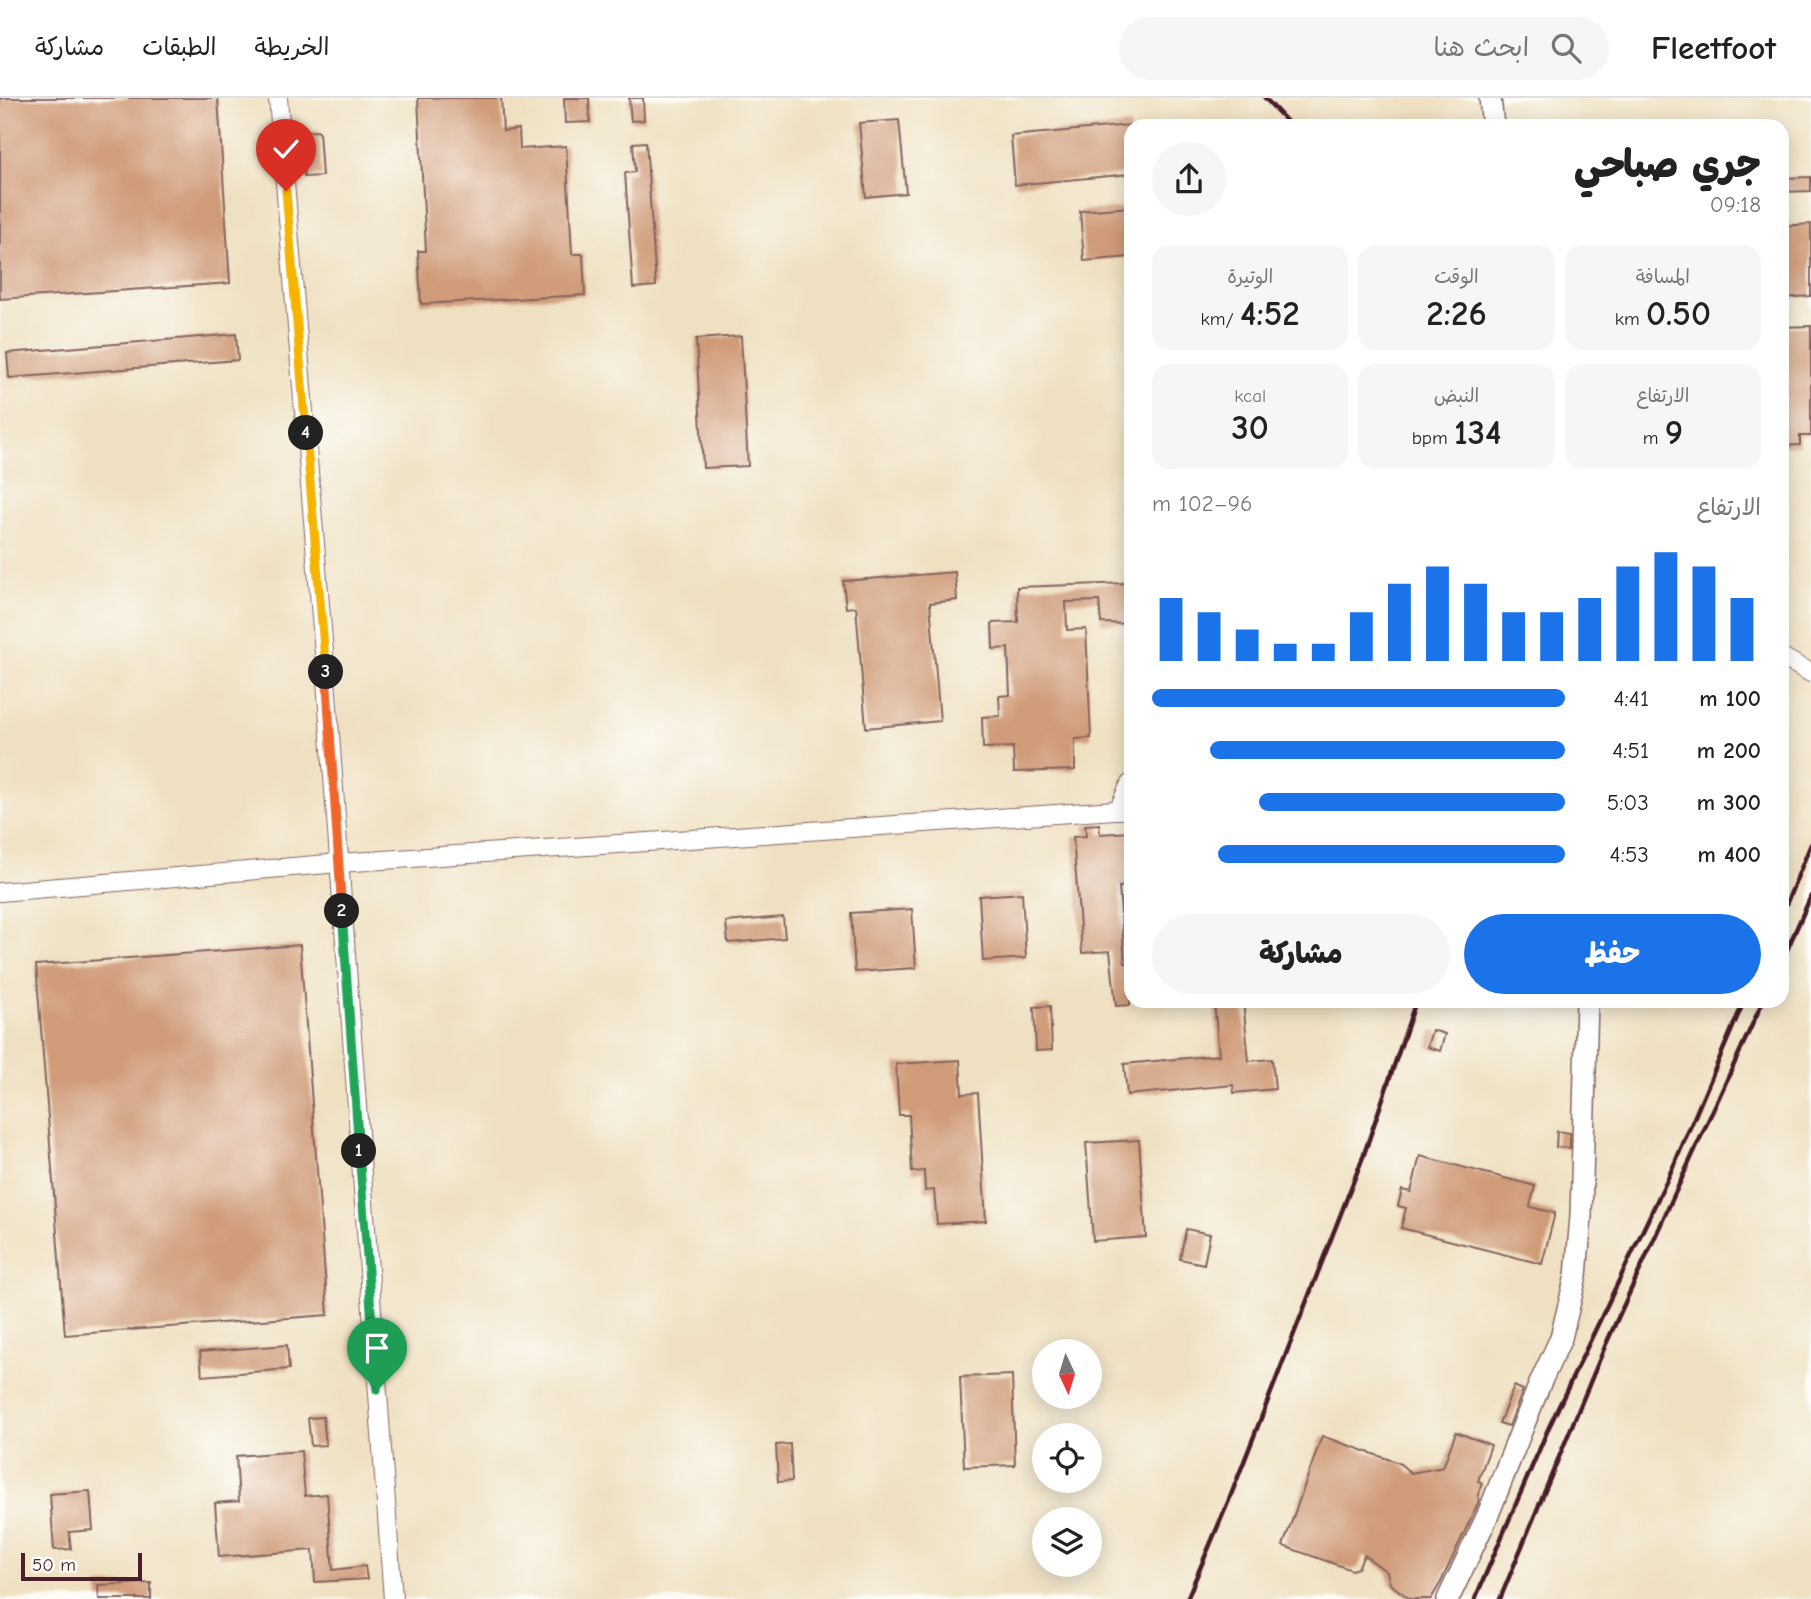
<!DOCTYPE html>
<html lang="ar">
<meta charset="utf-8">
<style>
:root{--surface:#fff;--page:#f6f6f6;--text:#222;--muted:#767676;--line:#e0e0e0;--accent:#1a73e8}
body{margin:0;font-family:"Comic Neue","Playpen Sans Arabic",sans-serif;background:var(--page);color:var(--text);direction:rtl;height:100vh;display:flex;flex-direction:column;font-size:26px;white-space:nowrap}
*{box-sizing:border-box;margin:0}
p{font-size:23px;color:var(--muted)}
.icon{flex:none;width:38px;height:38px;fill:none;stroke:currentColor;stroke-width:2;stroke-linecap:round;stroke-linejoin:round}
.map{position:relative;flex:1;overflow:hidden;direction:ltr}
.details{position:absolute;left:1124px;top:21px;width:665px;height:889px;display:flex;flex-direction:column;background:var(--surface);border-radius:21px;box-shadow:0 4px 18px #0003;direction:rtl}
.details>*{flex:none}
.needle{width:46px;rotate:176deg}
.tools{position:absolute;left:1032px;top:1241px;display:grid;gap:14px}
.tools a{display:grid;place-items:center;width:70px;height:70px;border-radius:50%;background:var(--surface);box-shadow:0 4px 18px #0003;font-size:35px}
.scale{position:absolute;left:21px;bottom:18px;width:121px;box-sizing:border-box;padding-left:7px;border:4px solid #4a1f2b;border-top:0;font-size:19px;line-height:24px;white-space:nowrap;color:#4a1f2b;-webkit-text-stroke:5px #fdfcf7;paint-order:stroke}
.pin{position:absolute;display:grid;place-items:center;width:60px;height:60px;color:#fff;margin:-72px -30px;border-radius:50% 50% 50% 0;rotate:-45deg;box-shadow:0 0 7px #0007}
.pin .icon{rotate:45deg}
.km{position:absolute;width:35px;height:35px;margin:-18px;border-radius:50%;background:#222;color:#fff;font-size:19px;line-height:35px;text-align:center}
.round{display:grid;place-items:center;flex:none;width:74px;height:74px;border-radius:37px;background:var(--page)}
.overview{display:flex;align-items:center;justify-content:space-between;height:119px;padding:0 28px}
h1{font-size:38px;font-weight:800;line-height:52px}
.figures{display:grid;grid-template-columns:repeat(3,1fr);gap:10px;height:119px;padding:7px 28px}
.figures div{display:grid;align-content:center;border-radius:18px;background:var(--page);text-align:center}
.figures b{font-size:35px;font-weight:800}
.figures small{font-size:19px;font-weight:400}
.figures p{font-size:19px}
.chart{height:196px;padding:14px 28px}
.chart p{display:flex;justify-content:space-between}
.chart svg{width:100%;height:126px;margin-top:7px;stroke:var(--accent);stroke-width:6}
.button{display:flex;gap:14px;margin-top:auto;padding:14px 28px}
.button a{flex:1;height:80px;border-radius:42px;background:var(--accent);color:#fff;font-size:28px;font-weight:800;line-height:80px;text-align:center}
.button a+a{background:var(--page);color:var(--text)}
ul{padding:0 28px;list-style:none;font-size:23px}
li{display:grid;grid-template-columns:112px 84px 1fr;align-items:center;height:52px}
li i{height:18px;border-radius:9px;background:var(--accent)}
header{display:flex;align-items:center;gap:42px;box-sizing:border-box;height:98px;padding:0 35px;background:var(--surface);border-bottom:2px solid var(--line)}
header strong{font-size:33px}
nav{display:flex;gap:38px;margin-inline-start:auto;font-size:24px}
.search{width:490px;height:63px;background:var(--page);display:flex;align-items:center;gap:18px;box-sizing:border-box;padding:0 24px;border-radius:38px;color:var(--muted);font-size:26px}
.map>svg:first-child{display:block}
.building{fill:#d09b78}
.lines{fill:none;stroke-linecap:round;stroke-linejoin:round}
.minor-casing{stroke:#846360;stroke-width:20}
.tertiary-casing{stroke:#846360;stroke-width:24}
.minor{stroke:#fff;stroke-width:18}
.tertiary{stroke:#fff;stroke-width:21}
.rail{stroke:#4a1f2b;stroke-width:4.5}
.split-1-casing{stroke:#fff;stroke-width:14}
.split-2-casing{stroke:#fff;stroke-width:14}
.split-3-casing{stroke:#fff;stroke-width:14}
.split-4-casing{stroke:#fff;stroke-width:14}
.split-5-casing{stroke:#fff;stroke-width:14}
.split-1{stroke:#22a559;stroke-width:9}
.split-2{stroke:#22a559;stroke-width:9}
.split-3{stroke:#f0652b;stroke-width:9}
.split-4{stroke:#f5b400;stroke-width:9}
.split-5{stroke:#f5b400;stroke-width:9}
</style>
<header>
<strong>Fleetfoot</strong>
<div class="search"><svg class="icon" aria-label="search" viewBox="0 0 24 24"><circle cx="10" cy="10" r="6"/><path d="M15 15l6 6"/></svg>ابحث هنا</div>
<nav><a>الخريطة</a><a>الطبقات</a><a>مشاركة</a></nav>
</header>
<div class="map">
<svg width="1811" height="1501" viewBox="0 0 1811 1501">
<rect width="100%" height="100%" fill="#fdfcf7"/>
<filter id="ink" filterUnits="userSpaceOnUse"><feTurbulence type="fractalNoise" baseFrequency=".0143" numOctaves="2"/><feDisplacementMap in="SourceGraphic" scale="14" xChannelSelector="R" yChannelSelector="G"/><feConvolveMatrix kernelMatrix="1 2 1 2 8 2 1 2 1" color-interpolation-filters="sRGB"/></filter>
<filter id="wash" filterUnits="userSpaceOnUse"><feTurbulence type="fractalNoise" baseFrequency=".00686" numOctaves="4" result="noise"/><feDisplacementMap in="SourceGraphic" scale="28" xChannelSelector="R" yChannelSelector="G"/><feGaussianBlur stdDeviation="1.57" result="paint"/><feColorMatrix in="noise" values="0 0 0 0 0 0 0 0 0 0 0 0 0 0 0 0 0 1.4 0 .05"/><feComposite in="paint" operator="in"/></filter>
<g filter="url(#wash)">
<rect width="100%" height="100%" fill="#efe0c1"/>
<g id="blocks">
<g class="building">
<path d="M0 0H218L230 185 0 201Z"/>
<path d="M418 0H501L503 33 519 31 520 51 566 48 572 156H583L585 197 421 206 418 153H426Z"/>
<path d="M564 0H589L590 24 565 25Z"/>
<path d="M629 0H643L644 22 631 23Z"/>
<path d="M899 22 906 95 866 99 859 25Z"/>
<path d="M1130 27V76L1015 87 1011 38Z"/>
<path d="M319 33 322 78 304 79 301 34Z"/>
<path d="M646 44 656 188 633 190 625 75 635 74 633 45Z"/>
<path d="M1811 79V93L1782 94V80Z"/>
<path d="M1130 109V159L1084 163 1080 113Z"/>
<path d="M1811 126V198L1782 200V128Z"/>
<path d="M1811 228V338H1800V347L1782 348V229Z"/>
<path d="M236 236 238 262 9 280 7 255Z"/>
<path d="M741 238 748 368 703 370 696 241Z"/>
<path d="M955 474 957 502 930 505 940 623 866 630 856 509 846 510 843 483Z"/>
<path d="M1130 485V526L1101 525 1099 503 1066 504 1067 532 1086 531 1091 640 1075 641V672L1014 674 1013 649 983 650 982 619 1000 618 999 598 1010 597 1008 550 993 551 992 525 1018 524 1017 489Z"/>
<path d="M1099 726 1100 736 1130 734V788L1119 789 1125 865H1130V907L1116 908 1110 853 1082 855 1073 739 1086 738 1085 727Z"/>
<path d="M1022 795 1026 860 983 863 979 798Z"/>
<path d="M912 811 916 870 855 874 851 815Z"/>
<path d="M783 819 785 840 728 845 726 824Z"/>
<path d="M300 847 328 1217 65 1237 36 867Z"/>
<path d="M1214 903H1243L1249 963 1272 961 1275 991 1234 995 1233 987 1127 997 1124 966 1219 957Z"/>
<path d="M1050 908 1052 952 1036 953 1034 909Z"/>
<path d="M1432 932 1445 936 1440 953 1427 949Z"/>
<path d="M960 962 962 996 978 995 986 1123 937 1126 934 1092 925 1093 924 1073 912 1074 909 1017H899L896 966Z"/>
<path d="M1557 1033 1570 1035V1050L1556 1049Z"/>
<path d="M1139 1042 1146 1139 1093 1143 1086 1045Z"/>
<path d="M1420 1058 1535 1088 1530 1109 1555 1115 1542 1166 1401 1130 1406 1110 1398 1108 1402 1092 1411 1094Z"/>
<path d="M1186 1131 1210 1136 1204 1166 1180 1161Z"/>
<path d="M287 1247 289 1271 202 1278 200 1254Z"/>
<path d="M1012 1277 1015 1367 964 1369 960 1279Z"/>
<path d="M1514 1288 1523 1292 1509 1328 1499 1325Z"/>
<path d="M323 1319 326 1347 311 1348 308 1320Z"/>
<path d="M1456 1334 1491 1347 1478 1383 1482 1385 1478 1397 1479 1403 1441 1484 1431 1501H1410L1390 1486 1387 1474 1364 1457 1358 1470 1352 1472 1283 1448 1322 1338 1399 1365 1411 1375 1443 1369Z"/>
<path d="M790 1346 792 1383 778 1384 776 1347Z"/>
<path d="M301 1353 305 1398 327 1396 333 1472 365 1468 367 1481 315 1484 313 1452 219 1459 215 1405 239 1403 236 1358Z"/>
<path d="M90 1393 93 1432 69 1434 71 1451 54 1452 50 1396Z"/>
<path d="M151 1485V1501H99L98 1487Z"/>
</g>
</g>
</g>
<g filter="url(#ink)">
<use href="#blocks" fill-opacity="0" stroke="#846360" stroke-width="2"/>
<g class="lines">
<defs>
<g id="minor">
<path d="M278 0 324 555 393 1501"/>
<path d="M1782 559 1811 575"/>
<path d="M1118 712 1130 686"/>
<path d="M0 794 339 765 1130 711"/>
</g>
<g id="tertiary">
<path d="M1490 0 1493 28"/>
<path d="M1448 1501 1487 1419 1541 1283 1561 1240 1576 1178 1581 1118 1587 903"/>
</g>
</defs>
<use href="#minor" class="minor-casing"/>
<use href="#tertiary" class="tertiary-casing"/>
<use href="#minor" class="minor"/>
<use href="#tertiary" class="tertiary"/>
<g class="rail">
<path d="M1265 0 1291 28"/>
<path d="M1782 816 1811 746"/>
<path d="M1782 863 1811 798"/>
<path d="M1187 1501 1229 1402 1363 1059 1416 903"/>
<path d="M1475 1501 1549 1329 1674 1067 1744 903"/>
<path d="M1500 1501 1606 1246 1763 903"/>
</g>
</g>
</g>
<g class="lines" filter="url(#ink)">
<defs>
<path id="split-1" d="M359 1053 377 1292"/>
<path id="split-2" d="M342 813 359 1053"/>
<path id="split-3" d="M326 574 342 813"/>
<path id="split-4" d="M306 335 326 574"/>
<path id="split-5" d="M286 93 306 335"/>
</defs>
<use href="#split-1" class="split-1-casing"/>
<use href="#split-2" class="split-2-casing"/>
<use href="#split-3" class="split-3-casing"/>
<use href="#split-4" class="split-4-casing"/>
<use href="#split-5" class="split-5-casing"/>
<use href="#split-1" class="split-1"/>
<use href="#split-2" class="split-2"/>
<use href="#split-3" class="split-3"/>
<use href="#split-4" class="split-4"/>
<use href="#split-5" class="split-5"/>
</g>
</svg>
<div class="tools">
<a><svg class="needle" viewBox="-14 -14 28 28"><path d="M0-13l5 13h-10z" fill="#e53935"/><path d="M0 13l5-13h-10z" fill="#767676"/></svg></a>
<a><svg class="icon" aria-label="locate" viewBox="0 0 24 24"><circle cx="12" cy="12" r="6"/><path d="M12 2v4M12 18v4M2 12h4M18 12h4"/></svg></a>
<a><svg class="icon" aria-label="layers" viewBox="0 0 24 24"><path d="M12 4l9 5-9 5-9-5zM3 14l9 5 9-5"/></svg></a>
</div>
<div class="scale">50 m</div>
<div class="pin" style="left:377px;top:1292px;background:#1e9e55"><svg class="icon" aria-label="arrive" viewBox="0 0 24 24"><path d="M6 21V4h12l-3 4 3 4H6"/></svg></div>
<div class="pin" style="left:286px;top:93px;background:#d93025"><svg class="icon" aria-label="check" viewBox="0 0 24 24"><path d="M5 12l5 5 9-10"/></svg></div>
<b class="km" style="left:359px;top:1053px">1</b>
<b class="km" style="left:342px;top:813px">2</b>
<b class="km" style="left:326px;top:574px">3</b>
<b class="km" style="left:306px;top:335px">4</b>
<section class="details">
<div class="overview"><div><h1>جري صباحي</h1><p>09:18</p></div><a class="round"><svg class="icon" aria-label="share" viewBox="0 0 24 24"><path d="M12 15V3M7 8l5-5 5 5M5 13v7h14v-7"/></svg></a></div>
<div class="figures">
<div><p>المسافة</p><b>0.50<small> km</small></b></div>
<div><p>الوقت</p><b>2:26</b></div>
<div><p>الوتيرة</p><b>4:52<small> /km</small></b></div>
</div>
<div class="figures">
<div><p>الارتفاع</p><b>9<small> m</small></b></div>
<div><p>النبض</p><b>134<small> bpm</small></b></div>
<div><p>kcal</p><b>30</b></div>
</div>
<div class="chart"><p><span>الارتفاع</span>96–102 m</p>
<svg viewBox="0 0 160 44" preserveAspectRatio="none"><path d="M5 44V22M15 44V27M25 44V33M35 44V38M45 44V38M55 44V27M65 44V17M75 44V11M85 44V17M95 44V27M105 44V27M115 44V22M125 44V11M135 44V6M145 44V11M155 44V22"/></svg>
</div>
<ul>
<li><b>100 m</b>4:41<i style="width:100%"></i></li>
<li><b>200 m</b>4:51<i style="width:86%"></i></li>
<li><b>300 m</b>5:03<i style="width:74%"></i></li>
<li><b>400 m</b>4:53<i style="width:84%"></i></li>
</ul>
<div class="button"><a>حفظ</a><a>مشاركة</a></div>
</section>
</div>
